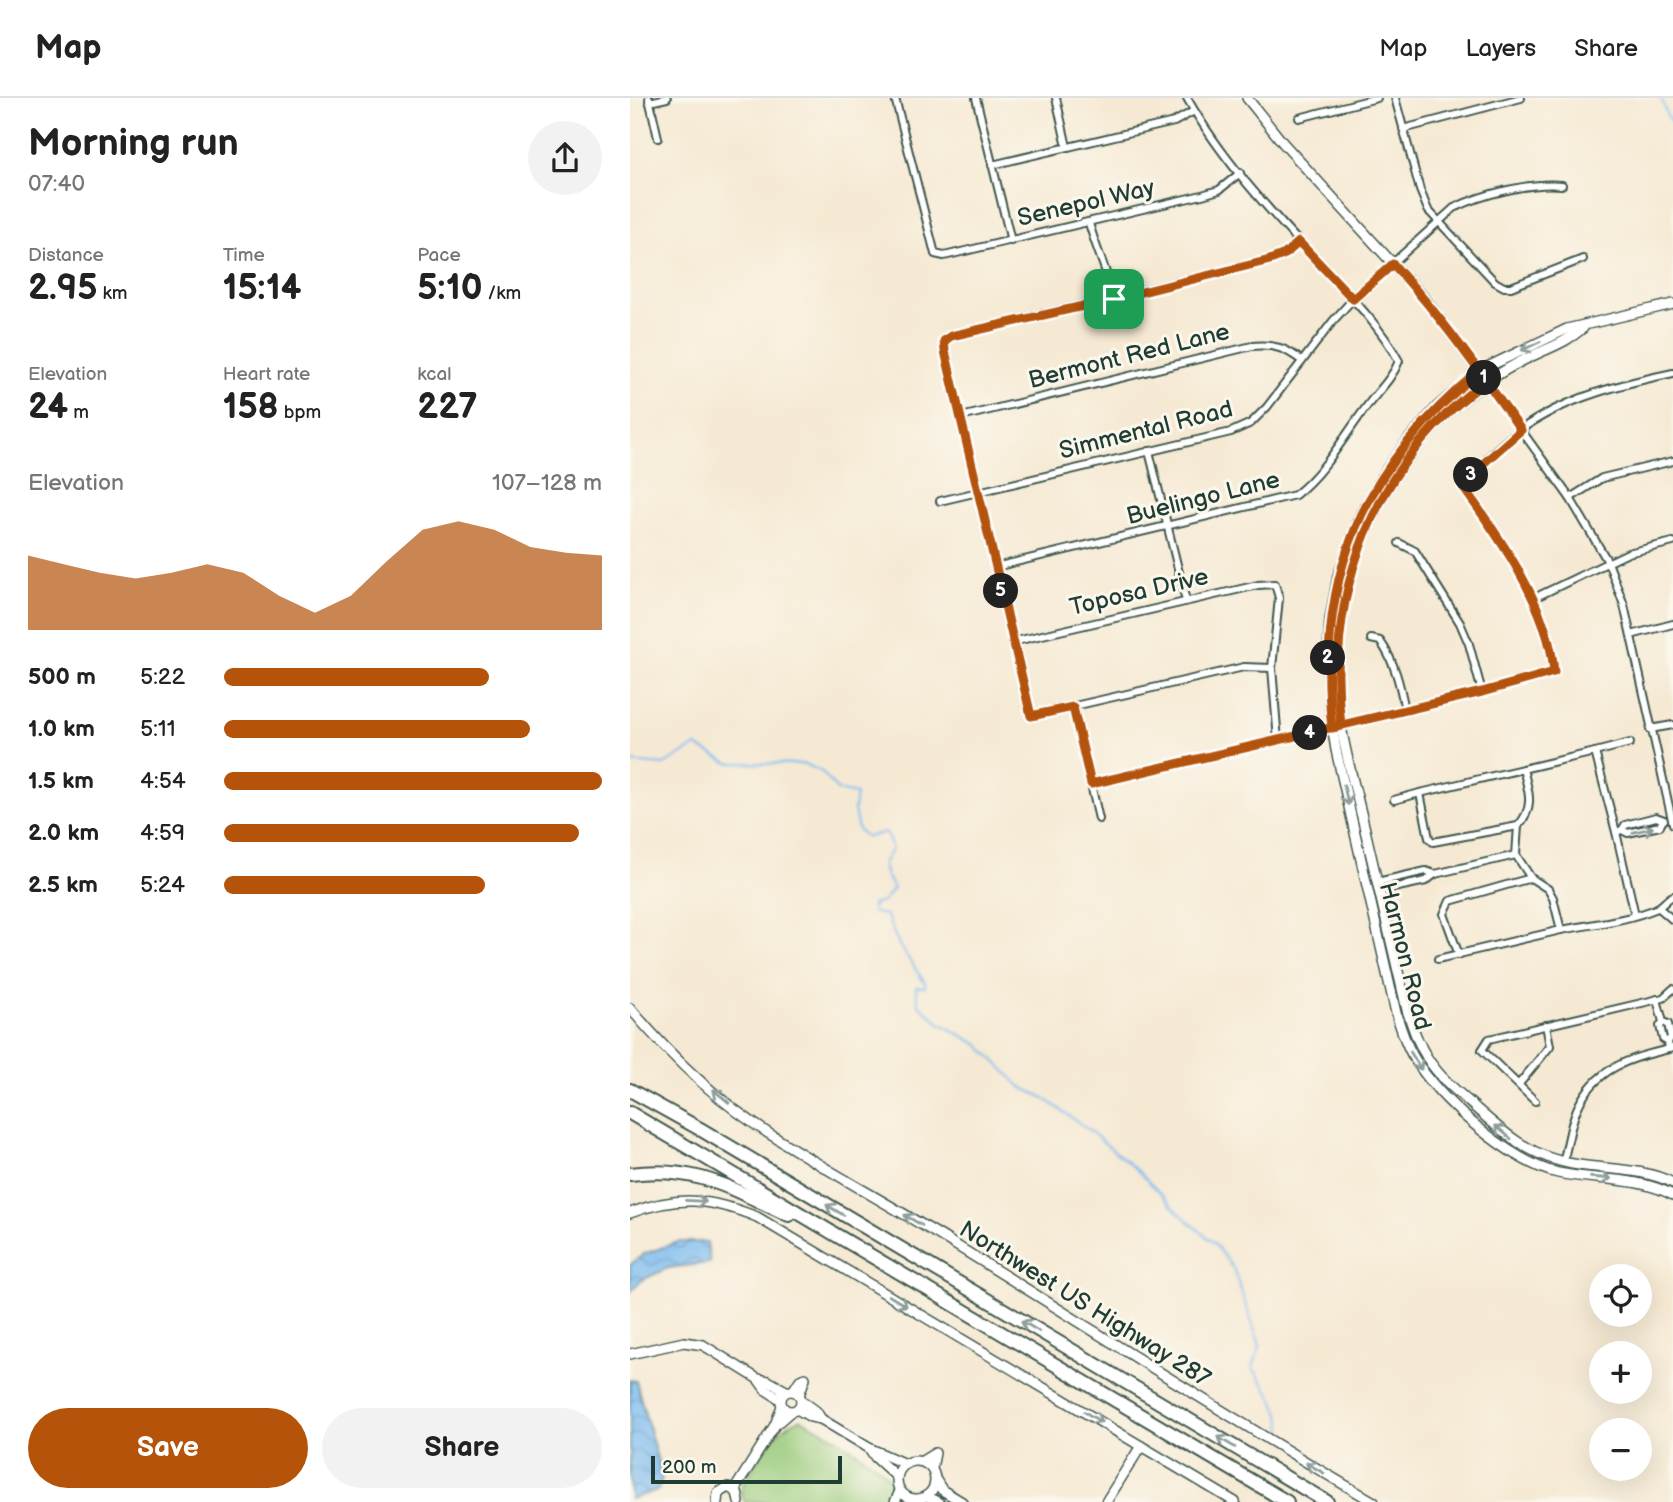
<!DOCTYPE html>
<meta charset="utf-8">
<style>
:root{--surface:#fff;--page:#f2f2f2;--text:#222;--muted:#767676;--line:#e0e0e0;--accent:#b45309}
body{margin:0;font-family:"Balsamiq Sans",sans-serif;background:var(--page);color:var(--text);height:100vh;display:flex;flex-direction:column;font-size:26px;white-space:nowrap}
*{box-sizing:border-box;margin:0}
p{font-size:23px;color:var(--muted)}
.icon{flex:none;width:38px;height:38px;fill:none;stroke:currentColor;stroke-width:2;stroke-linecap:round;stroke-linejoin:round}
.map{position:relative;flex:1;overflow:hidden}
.details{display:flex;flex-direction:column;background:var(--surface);width:630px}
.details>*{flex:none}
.controls{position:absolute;left:959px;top:1166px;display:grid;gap:14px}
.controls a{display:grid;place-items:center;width:63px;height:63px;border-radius:50%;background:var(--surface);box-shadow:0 7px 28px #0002;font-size:35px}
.scale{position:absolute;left:21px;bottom:18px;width:191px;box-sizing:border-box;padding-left:7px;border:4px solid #1f3d34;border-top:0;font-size:19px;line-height:24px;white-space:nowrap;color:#1f3d34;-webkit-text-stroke:5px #fbf7ec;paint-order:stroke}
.pin{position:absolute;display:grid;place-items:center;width:60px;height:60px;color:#fff;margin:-30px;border-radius:14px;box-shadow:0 4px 10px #0006}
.km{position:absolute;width:35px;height:35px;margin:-18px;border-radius:50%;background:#222;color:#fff;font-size:19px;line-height:35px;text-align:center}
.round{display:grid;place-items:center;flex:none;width:74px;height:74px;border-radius:37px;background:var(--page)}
.summary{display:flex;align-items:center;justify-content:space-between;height:119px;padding:0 28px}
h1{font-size:38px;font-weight:800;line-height:52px}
.stats{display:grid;grid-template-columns:repeat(3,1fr);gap:10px;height:119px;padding:7px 28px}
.stats div{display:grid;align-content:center}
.stats b{font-size:35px;font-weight:800}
.stats small{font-size:19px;font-weight:400}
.stats p{font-size:19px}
.chart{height:196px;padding:14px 28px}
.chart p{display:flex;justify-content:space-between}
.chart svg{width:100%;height:126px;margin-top:7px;fill:var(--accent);opacity:.7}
.action{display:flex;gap:14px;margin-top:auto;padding:14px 28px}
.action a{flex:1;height:80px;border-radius:42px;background:var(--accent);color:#fff;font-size:28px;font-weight:800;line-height:80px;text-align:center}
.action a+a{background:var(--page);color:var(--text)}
ul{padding:0 28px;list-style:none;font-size:23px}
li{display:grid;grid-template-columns:112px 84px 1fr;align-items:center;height:52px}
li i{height:18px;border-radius:9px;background:var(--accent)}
header{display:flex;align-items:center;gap:42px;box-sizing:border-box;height:98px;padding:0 35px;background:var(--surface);border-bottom:2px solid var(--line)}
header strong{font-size:33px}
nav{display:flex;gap:38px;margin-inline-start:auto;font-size:24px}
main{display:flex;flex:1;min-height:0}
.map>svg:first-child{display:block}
.green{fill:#98ca7a;stroke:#5c8457;stroke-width:2}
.water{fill:url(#water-waves);stroke:#4e7c92;stroke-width:2}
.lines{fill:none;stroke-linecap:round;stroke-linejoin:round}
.stream{stroke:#7cbbf0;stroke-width:2}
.street-casing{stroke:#3f574c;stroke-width:10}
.secondary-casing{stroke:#3f574c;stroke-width:12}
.highway-casing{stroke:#3f574c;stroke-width:16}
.street{stroke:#fff;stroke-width:6}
.secondary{stroke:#fff;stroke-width:9}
.highway{stroke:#fff;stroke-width:12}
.oneway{stroke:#8f9e9a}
.route-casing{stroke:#fff;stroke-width:14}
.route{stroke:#b45309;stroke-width:9}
.labels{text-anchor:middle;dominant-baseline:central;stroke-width:6;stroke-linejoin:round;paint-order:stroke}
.street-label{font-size:24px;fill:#1f3d34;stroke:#fbf7ec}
</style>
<header>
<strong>Map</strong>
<nav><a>Map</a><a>Layers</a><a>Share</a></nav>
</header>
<main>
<section class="details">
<div class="summary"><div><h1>Morning run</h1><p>07:40</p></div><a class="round"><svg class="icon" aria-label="share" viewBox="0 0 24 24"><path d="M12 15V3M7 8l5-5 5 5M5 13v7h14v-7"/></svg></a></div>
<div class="stats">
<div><p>Distance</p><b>2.95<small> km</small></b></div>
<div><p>Time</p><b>15:14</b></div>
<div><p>Pace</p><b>5:10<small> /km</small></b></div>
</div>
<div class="stats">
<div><p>Elevation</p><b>24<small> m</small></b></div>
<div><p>Heart rate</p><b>158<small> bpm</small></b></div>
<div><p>kcal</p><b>227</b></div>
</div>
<div class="chart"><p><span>Elevation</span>107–128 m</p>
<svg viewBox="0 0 160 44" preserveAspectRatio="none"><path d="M0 44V18L10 21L20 24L30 26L40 24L50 21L60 24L70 32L80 38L90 32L100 20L110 9L120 6L130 9L140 15L150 17L160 18V44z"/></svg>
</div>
<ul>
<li><b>500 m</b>5:22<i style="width:70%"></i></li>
<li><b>1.0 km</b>5:11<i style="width:81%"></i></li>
<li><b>1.5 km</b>4:54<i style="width:100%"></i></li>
<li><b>2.0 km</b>4:59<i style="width:94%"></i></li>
<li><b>2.5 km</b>5:24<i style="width:69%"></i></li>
</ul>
<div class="action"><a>Save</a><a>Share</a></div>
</section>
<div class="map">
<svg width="1043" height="1404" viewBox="0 0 1043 1404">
<defs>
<pattern id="water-waves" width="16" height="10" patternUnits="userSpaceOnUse" patternTransform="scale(1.75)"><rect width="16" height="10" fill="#7cbbf0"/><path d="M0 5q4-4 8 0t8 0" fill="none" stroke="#6599c3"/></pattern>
</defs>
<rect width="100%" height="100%" fill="#fbf7ec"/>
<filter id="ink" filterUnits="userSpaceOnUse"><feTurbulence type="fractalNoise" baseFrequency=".0143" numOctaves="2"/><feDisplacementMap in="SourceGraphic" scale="14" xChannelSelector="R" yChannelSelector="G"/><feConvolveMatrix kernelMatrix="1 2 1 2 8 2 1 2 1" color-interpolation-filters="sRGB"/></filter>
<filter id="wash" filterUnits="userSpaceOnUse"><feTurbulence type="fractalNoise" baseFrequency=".00686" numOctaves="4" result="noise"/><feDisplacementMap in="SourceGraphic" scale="28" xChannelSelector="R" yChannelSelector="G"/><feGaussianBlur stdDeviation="1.57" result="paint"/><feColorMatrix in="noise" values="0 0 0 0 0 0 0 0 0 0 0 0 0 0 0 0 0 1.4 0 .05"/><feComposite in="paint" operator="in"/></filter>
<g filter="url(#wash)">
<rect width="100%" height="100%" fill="#f5e9d3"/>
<path class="green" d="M171 1321 208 1341 247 1368 259 1379 262 1391 255 1404H115L111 1396 112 1388C128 1364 142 1330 171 1321Z"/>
<g class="water">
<path d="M48 1144H77L80 1165 38 1170 12 1182 0 1194V1167L14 1156Z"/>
<path d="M0 1282 6 1283 32 1379 28 1392 0 1401Z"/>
</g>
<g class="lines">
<g class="stream">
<path d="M1031 0 1038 20 1043 25"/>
<path d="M0 664 34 667 66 648 99 665 175 666 192 674 207 692 226 696 224 712 228 732 237 739 256 734 262 751 253 765 255 776 263 790 253 804 242 807 243 815 256 817 269 847 295 885V889H286L288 906 311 926 349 947 391 989 414 1000 459 1032 508 1073 549 1115 585 1146 604 1172 630 1248 623 1270C635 1289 657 1314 652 1339"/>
</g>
</g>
</g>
<g filter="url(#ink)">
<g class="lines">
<defs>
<g id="street">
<path d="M19 0 28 40"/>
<path d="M265 0 305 156 314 158 572 97 589 92 610 75"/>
<path d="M346 0 381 143"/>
<path d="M426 0 437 49"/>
<path d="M765 0 790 92 798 112 865 184 874 189H881L953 161"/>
<path d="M19 4 37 0"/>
<path d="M669 20 747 0"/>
<path d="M773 31 891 0"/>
<path d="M362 67 544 24 564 13"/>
<path d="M459 125C466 151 478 175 484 201"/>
<path d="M856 283 940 400 978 464 994 507 1043 726"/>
<path d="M331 319 622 248C644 246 656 250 672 263"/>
<path d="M519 353 556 503"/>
<path d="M940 400 972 380 1043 363"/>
<path d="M310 403 601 334 621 325 637 309 703 223 723 201 824 110C853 96 900 84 932 87"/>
<path d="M769 445 785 453 830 525 839 546 852 594"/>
<path d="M365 469 665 397C695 374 714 338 737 308 748 293 762 281 769 263 748 224 714 192 684 160 638 111 590 59 557 0"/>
<path d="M904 500 998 455 1043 444"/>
<path d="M1001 537 1043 526"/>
<path d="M741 541 750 543C765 564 770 587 775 612"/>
<path d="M382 544 628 487 645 486 649 500 642 570 648 643"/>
<path d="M642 570 614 569 401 618 315 253 314 243 321 238 640 162 655 156 669 144"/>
<path d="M443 609 469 721"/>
<path d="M1020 631 1043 627"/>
<path d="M965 654 1000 645"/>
<path d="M461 686 852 594 924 574C919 509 870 440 833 389 887 314 958 293 1043 275"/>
<path d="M764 702 790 695"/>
<path d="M1033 722 1030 728 998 735 992 732 986 734 965 654 790 695 799 740 803 744 888 728 886 757 901 780 918 791 923 800 931 832C962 826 996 823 1025 811 1033 808 1036 801 1043 798"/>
<path d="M888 728C905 709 899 694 893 671"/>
<path d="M992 732 995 727 1026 719 1034 722"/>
<path d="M986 734 1005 817"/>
<path d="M747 784 796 773 805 776"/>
<path d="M749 793 796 783 805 776 886 757"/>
<path d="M1029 810 1043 822"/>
<path d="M829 857 814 816 820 803 901 780"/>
<path d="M808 861 931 832"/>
<path d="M1027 901 1033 924 1030 928 1033 941 1038 944 1039 951"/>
<path d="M1033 924 1038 926 1041 939 1038 944"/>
<path d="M889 986 920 948 916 927"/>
<path d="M905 1003 852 952 859 941 1033 900 1043 891"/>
<path d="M933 1064C938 1047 940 1027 947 1011 966 968 1002 960 1043 950"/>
</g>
<g id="secondary">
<path d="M617 0 653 45 795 201 851 276"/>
<path d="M1043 206 937 231 849 273 808 308 779 341 757 371 731 416 708 478 700 522 698 556 700 614 706 652 766 915C772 934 778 953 790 969 816 1007 883 1065 928 1075 967 1083 1007 1078 1043 1097"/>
<path d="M953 230C935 245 923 248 902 258 870 273 841 293 815 318 735 397 691 515 711 628 717 664 728 700 736 736 750 795 763 854 777 912 783 930 788 946 798 961 809 978 824 991 839 1004 872 1034 902 1061 949 1067 981 1072 1013 1070 1043 1085"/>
<path d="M0 910C41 959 92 1007 146 1040 203 1076 262 1108 319 1143 461 1230 600 1321 744 1404"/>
<path d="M0 1115C48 1097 79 1100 127 1119L605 1404"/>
<path d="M0 1256 54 1244 73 1247 128 1281 138 1283 156 1293"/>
<path d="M128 1281 136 1292 150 1301"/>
<circle cx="161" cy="1303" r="10"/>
<path d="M163 1293 170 1282 175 1280 169 1297"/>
<path d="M152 1308 145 1327 161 1313"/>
<path d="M167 1311 181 1319 191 1321 186 1313 171 1302"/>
<path d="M191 1321 239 1350 275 1366"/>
<path d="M239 1350 245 1359 267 1379"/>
<circle cx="286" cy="1382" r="19"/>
<path d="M292 1363 305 1355 302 1370"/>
<path d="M306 1382 312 1392 332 1404"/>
<path d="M105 1391 145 1327"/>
<path d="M296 1398 309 1404"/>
<path d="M87 1404 88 1395 98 1389 107 1394 109 1404"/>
<path d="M265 1404 270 1393"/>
<path d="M476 1404 511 1348"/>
</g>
<g id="highway">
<path d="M0 992 70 1031 697 1404"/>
<path d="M0 1015 657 1404"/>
<path d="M0 1076C66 1067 101 1091 159 1117"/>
</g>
</defs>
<use href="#street" class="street-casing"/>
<use href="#secondary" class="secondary-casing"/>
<use href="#highway" class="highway-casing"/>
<use href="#street" class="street"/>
<use href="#secondary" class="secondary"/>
<use href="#highway" class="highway"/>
</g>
<defs><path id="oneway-shaft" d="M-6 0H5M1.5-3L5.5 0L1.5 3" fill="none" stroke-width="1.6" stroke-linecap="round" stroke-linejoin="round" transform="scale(1.75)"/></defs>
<g class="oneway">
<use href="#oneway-shaft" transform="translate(901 248) rotate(155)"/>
<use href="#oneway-shaft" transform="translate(716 697) rotate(77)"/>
<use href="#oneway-shaft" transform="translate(1013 732) rotate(-13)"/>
<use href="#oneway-shaft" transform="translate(786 963) rotate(58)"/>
<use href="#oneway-shaft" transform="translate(91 998) rotate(-140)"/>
<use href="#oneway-shaft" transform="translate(873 1034) rotate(-140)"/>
<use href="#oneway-shaft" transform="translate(971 1080) rotate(4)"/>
<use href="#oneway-shaft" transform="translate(66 1103) rotate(3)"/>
<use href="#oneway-shaft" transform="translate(205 1112) rotate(-149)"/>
<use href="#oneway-shaft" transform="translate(283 1122) rotate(-149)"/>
<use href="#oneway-shaft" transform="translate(268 1203) rotate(31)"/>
<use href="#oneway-shaft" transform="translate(400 1228) rotate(-149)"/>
<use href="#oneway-shaft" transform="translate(463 1319) rotate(31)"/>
<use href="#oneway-shaft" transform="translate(596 1344) rotate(-149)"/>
<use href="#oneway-shaft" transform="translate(685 1370) rotate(-150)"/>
</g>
</g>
<g class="lines" filter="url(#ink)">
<defs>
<path id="route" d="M484 201 640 162 655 156 669 144 723 201 763 166C797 203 827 242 856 283 744 365 695 492 711 628L702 630C685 478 732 370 849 273L891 332 846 372 833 389C870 440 919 509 924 574L852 594 461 686 443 609 401 618 315 253 314 243 321 238 484 201"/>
</defs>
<use href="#route" class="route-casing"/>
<use href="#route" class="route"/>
</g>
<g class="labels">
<g class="street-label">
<text transform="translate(456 105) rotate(-13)">Senepol Way</text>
<text transform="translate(499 258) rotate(-14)">Bermont Red Lane</text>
<text transform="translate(516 332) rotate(-14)">Simmental Road</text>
<text transform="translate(573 400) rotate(-14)">Buelingo Lane</text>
<text transform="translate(509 494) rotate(-13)">Toposa Drive</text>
<text transform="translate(775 858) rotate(76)">Harmon Road</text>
<text transform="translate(455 1206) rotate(32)">Northwest US Highway 287</text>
</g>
</g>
</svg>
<div class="controls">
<a><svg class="icon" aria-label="locate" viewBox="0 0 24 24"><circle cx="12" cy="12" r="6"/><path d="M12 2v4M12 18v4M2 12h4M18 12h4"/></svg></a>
<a>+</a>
<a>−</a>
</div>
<div class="scale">200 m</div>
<div class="pin" style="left:484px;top:201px;background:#1e9e55"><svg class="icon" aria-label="arrive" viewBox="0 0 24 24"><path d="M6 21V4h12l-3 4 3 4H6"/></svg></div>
<b class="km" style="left:854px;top:280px">1</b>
<b class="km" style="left:698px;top:560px">2</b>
<b class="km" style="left:841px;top:377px">3</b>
<b class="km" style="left:680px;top:635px">4</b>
<b class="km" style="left:371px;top:493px">5</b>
</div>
</main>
